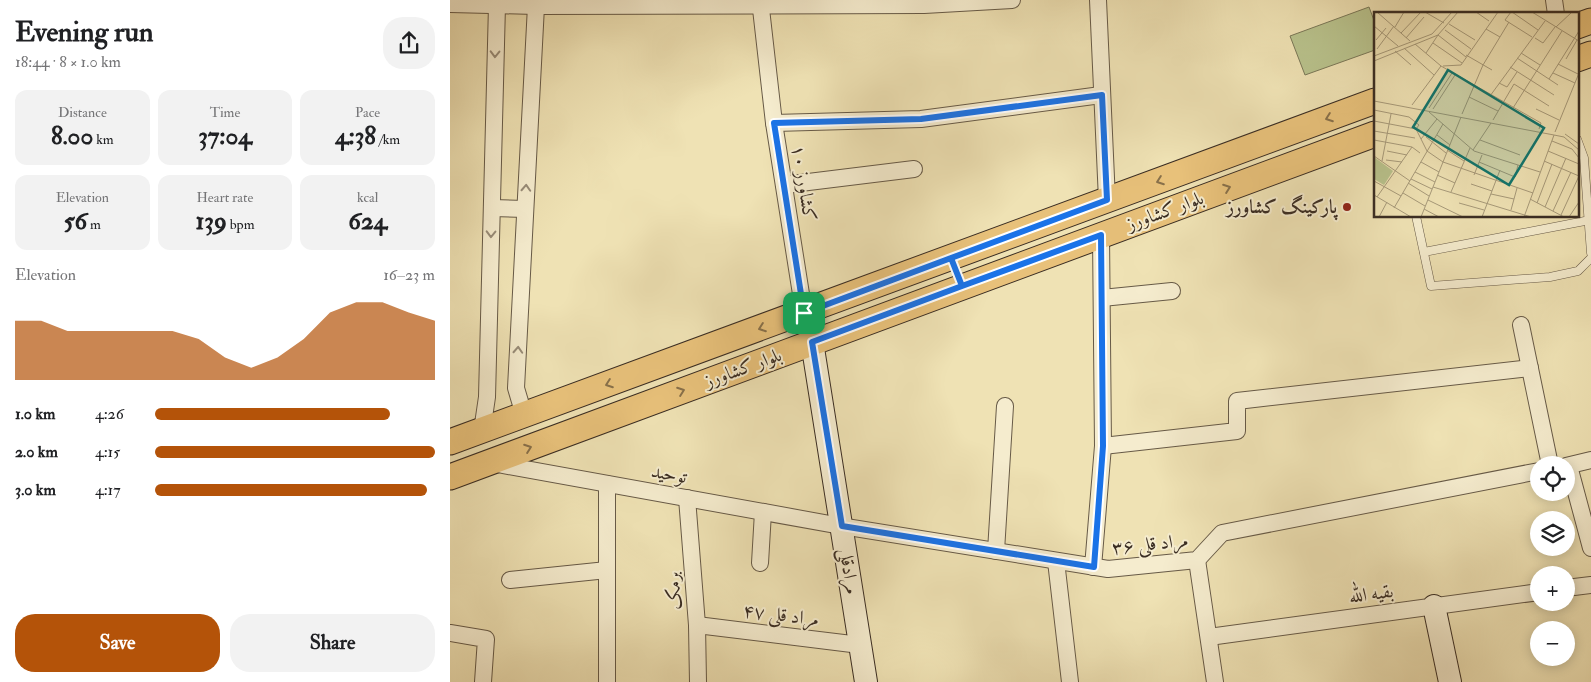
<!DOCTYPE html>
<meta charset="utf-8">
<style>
:root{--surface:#fff;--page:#f2f2f2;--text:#202124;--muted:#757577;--accent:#b45309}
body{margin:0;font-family:"IM FELL Double Pica",Amiri,serif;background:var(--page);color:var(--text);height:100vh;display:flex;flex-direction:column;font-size:19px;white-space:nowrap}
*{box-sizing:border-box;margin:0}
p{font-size:16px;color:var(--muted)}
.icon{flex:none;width:28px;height:28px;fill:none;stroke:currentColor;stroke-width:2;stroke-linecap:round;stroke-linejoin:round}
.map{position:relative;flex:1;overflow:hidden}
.details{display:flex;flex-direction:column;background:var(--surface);width:450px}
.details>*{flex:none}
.fabs{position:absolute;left:1080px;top:456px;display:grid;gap:10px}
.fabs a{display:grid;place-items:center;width:45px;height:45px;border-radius:50%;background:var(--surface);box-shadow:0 2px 12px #0003;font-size:25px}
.pin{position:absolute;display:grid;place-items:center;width:42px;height:42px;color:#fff;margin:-21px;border-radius:10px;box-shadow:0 2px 8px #0006}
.round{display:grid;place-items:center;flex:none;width:52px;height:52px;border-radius:20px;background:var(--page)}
.overview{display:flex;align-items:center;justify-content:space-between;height:85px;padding:0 15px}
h1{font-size:28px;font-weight:700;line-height:38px}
.metrics{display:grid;grid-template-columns:repeat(3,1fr);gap:8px;height:85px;padding:5px 15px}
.metrics div{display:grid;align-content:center;border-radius:12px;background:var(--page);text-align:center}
.metrics b{font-size:25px;font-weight:700}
.metrics small{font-size:14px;font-weight:400}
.metrics p{font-size:14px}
.chart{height:140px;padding:10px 15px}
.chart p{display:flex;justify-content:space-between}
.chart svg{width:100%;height:90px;margin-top:5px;fill:var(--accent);opacity:.7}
.button{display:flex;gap:10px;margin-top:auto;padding:10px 15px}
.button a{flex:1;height:58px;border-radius:20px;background:var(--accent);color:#fff;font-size:20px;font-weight:700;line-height:58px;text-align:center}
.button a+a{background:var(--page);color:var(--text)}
ul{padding:0 15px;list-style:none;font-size:16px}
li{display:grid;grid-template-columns:80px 60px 1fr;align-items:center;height:38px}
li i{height:12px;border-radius:6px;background:var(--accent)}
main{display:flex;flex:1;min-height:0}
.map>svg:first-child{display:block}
.green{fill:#b9c38d;stroke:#7a7858}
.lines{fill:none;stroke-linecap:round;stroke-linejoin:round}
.lane-casing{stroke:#675a47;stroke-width:9}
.street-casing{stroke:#675a47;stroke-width:18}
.secondary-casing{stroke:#3a2d23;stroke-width:24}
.primary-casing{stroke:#3a2d23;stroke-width:27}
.lane{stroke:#f5ecce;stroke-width:8}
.street{stroke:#f5ecce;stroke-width:16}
.secondary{stroke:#f5ecce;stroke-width:22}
.primary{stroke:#e8c17a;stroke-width:25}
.oneway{stroke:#988c78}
.oneway2{stroke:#88704a}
.route-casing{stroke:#fff;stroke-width:10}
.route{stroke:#1a73e8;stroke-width:6}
.poi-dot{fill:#8f2418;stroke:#f5ecce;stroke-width:2}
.labels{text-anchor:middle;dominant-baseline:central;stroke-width:4;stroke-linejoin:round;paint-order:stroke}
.street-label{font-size:19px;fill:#3a2d23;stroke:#f5ecce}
.poi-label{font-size:19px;font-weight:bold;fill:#3a2d23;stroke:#f5ecce;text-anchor:end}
.inset-road{fill:none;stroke:#a79a7a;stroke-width:1}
.view{fill:#0f766e;fill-opacity:0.15;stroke:#0f766e;stroke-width:2.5}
.inset-edge{fill:none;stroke:#3a2d23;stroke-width:2.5}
</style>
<main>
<section class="details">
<div class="overview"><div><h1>Evening run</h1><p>18:44 · 8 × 1.0 km</p></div><a class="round"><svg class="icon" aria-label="share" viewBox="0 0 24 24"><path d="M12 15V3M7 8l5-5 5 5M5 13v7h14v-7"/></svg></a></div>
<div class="metrics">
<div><p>Distance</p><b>8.00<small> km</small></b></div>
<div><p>Time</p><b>37:04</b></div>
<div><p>Pace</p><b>4:38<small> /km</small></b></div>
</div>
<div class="metrics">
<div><p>Elevation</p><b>56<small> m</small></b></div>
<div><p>Heart rate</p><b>139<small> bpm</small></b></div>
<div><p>kcal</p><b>624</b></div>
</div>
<div class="chart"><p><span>Elevation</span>16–23 m</p>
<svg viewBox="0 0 160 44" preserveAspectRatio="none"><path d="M0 44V15L10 15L20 20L30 20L40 20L50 20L60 20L70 24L80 33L90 38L100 33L110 24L120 11L130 6L140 6L150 11L160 15V44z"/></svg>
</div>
<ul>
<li><b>1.0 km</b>4:26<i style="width:84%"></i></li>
<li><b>2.0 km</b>4:15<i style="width:100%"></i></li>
<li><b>3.0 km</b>4:17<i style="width:97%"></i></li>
</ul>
<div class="button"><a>Save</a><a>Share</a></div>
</section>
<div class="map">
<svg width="1141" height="682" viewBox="0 0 1141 682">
<rect width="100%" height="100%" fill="#efe2b4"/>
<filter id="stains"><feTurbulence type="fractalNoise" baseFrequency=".004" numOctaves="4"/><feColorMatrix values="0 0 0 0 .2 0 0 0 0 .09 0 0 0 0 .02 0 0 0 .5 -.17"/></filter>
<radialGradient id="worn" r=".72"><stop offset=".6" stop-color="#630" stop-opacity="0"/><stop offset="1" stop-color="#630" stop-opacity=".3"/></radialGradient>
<path class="green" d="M919 7 925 23V50L855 75 840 36Z"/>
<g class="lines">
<defs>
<g id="lane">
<path d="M1127 139 1134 158 1141 253"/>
<path d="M966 216 981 286 1100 277 1128 271 1141 258"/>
<path d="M974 252 1140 220"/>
</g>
<g id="street">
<path d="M310 0 324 123 354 313"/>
<path d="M648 0 657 200"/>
<path d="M1104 0 1106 14"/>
<path d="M0 4 86 6 474 5 562 0"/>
<path d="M324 123 471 119 651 95"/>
<path d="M334 185 464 169"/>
<path d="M42 208 75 209"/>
<path d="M652 298 722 291"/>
<path d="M1071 325 1100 465"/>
<path d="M74 415 66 388 86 6"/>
<path d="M32 431 37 397 47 5"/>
<path d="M653 446 787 431V401L1080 368"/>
<path d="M42 463 391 526 658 569 747 560 772 533 1089 471"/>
<path d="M1116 466 1141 460"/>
<path d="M1119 466 1141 548"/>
<path d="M237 498 247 625 248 682"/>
<path d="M546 551 555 406"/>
<path d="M747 560 765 682"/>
<path d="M606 561 620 682"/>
<path d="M310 563 313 512"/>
<path d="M643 567 653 446 651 235"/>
<path d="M60 580 157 570"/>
<path d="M1116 588 1141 585"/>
<path d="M247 625 410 645"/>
<path d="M0 633 36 639 33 682"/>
<path d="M759 637 1089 592"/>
<path d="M157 682V484"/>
</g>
<g id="secondary">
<path d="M362 342 416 682"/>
<path d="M984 606 1000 682"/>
</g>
<g id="primary">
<path d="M1127 26 1141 21"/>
<path d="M1127 59 1141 54"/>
<path d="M0 442 925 101"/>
<path d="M0 477 925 134"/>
</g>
</defs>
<use href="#lane" class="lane-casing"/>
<use href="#street" class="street-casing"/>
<use href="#secondary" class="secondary-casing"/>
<use href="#primary" class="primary-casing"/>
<use href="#lane" class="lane"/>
<use href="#street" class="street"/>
<use href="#secondary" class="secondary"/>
<use href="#primary" class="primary"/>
</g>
<defs><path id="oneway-chevron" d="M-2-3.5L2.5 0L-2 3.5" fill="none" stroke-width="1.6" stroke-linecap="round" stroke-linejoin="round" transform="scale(1.25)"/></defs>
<g class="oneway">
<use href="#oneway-chevron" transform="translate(45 54) rotate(91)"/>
<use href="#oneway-chevron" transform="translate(76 188) rotate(-87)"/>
<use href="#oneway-chevron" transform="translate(41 234) rotate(91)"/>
<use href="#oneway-chevron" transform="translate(68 350) rotate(-87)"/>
</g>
<g class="oneway2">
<use href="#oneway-chevron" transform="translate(879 118) rotate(160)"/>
<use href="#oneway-chevron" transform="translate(710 181) rotate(160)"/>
<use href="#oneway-chevron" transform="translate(777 188) rotate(-20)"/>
<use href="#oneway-chevron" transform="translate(312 328) rotate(160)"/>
<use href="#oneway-chevron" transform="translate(159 384) rotate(160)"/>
<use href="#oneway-chevron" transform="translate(231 391) rotate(-20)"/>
<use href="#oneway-chevron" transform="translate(78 448) rotate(-20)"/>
</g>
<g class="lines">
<defs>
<path id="route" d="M354 313 501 258 512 286 362 342 392 526 644 567 653 446 651 235 512 286 501 258 657 200 652 95 471 119 324 123 354 313"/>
</defs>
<use href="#route" class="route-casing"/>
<use href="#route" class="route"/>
</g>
<circle class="poi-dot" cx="897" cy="207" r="5"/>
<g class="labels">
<g class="street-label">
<text transform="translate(354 183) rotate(81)">کشاورز ۱۰</text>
<text transform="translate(715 211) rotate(-20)">بلوار کشاورز</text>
<text transform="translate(293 368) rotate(-20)">بلوار کشاورز</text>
<text transform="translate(219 474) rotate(10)">توحید</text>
<text transform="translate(700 544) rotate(-6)">مراد قلی ۳۶</text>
<text transform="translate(399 571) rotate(81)">مرادقلی</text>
<text transform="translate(224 591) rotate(-94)">برمک</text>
<text transform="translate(921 594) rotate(-8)">بقیه الله</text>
<text transform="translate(331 615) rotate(7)">مراد قلی ۴۷</text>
</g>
<g class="poi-label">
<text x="887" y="207">پارکینگ کشاورز</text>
</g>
</g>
<g transform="translate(924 12)">
<rect width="205" height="205" fill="#efe2b4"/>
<path d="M0 145 19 159 10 173 0 167Z" fill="#b9c38d"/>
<path class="inset-road" d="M3 0 36 29M51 0 70 11M102 0 115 9M137 0 131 8 158 25M138 0 164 18M158 0 205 29M75 12 101 28M0 14 24 34M21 15 30 0M182 15 198 0M112 17 126 25M71 18 97 37M27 21 47 0M32 26 50 5M161 26 169 31 181 15M2 28 12 16M59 31 88 51M41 32 67 54 167 111 165 117M30 36 60 63M3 37 20 14M21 39 37 53M52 41 64 23 92 45M147 41 166 53M92 43 118 58M0 44 58 22 78 0M143 46 184 73M192 47 203 28M0 49 64 23 84 0M184 52 204 62M87 53 124 0M69 54 87 53M136 55 180 83M179 61 201 71M175 67 205 19M125 71 133 75 143 60M116 84 171 9M95 85 124 99M0 89 180 123 190 125 205 138M38 93 67 54M55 96 78 61M139 96 188 19M59 97 81 63M162 97 185 108M0 98 35 105 45 113 42 117M55 100 100 139 166 160M88 102 109 53 135 10M119 108 140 72 175 94M0 109 42 117 53 139 69 150 159 181M0 119 41 126M181 120 205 61M191 122 205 132M63 123 76 133M52 125 72 141M47 127 63 107M0 128 38 135 46 141M106 128 146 143M178 129 198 137 205 146M73 138 90 149M99 138 117 111M13 139 33 143M174 139 205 152M0 144 36 169M12 148 28 150M8 149 17 102M170 149 205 164M47 150 65 160M105 150 141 165 144 153M41 160 61 170M63 163 81 171M100 163 108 143M37 167 58 177M0 169 27 184M34 171 55 184M97 172 118 179M59 175 157 205M77 180 96 136M29 181 51 194M117 182 140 187M0 183 37 205M3 185 38 135M156 187 190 205M54 188 89 205M85 191 110 198M163 191 178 152M171 195 192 146M20 196 69 112M50 197 65 205M137 198 143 176M179 199 197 160M187 203 205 164M5 205 13 190M47 205 87 105M108 205 126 158M150 205 180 123M195 205 205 190"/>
<path class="view" d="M74 58 170 116 135 173 39 115Z"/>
<rect width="205" height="205" class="inset-edge"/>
</g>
<rect width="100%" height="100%" filter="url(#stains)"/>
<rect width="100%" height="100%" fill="url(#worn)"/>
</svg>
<div class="fabs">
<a><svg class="icon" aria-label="locate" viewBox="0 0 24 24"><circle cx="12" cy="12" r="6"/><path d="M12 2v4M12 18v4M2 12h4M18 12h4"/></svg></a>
<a><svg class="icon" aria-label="layers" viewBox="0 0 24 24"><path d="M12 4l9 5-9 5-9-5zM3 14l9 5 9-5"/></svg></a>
<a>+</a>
<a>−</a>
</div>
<div class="pin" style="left:354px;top:313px;background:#1e9e55"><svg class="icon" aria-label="arrive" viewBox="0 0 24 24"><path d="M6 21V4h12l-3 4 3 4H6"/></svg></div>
</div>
</main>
